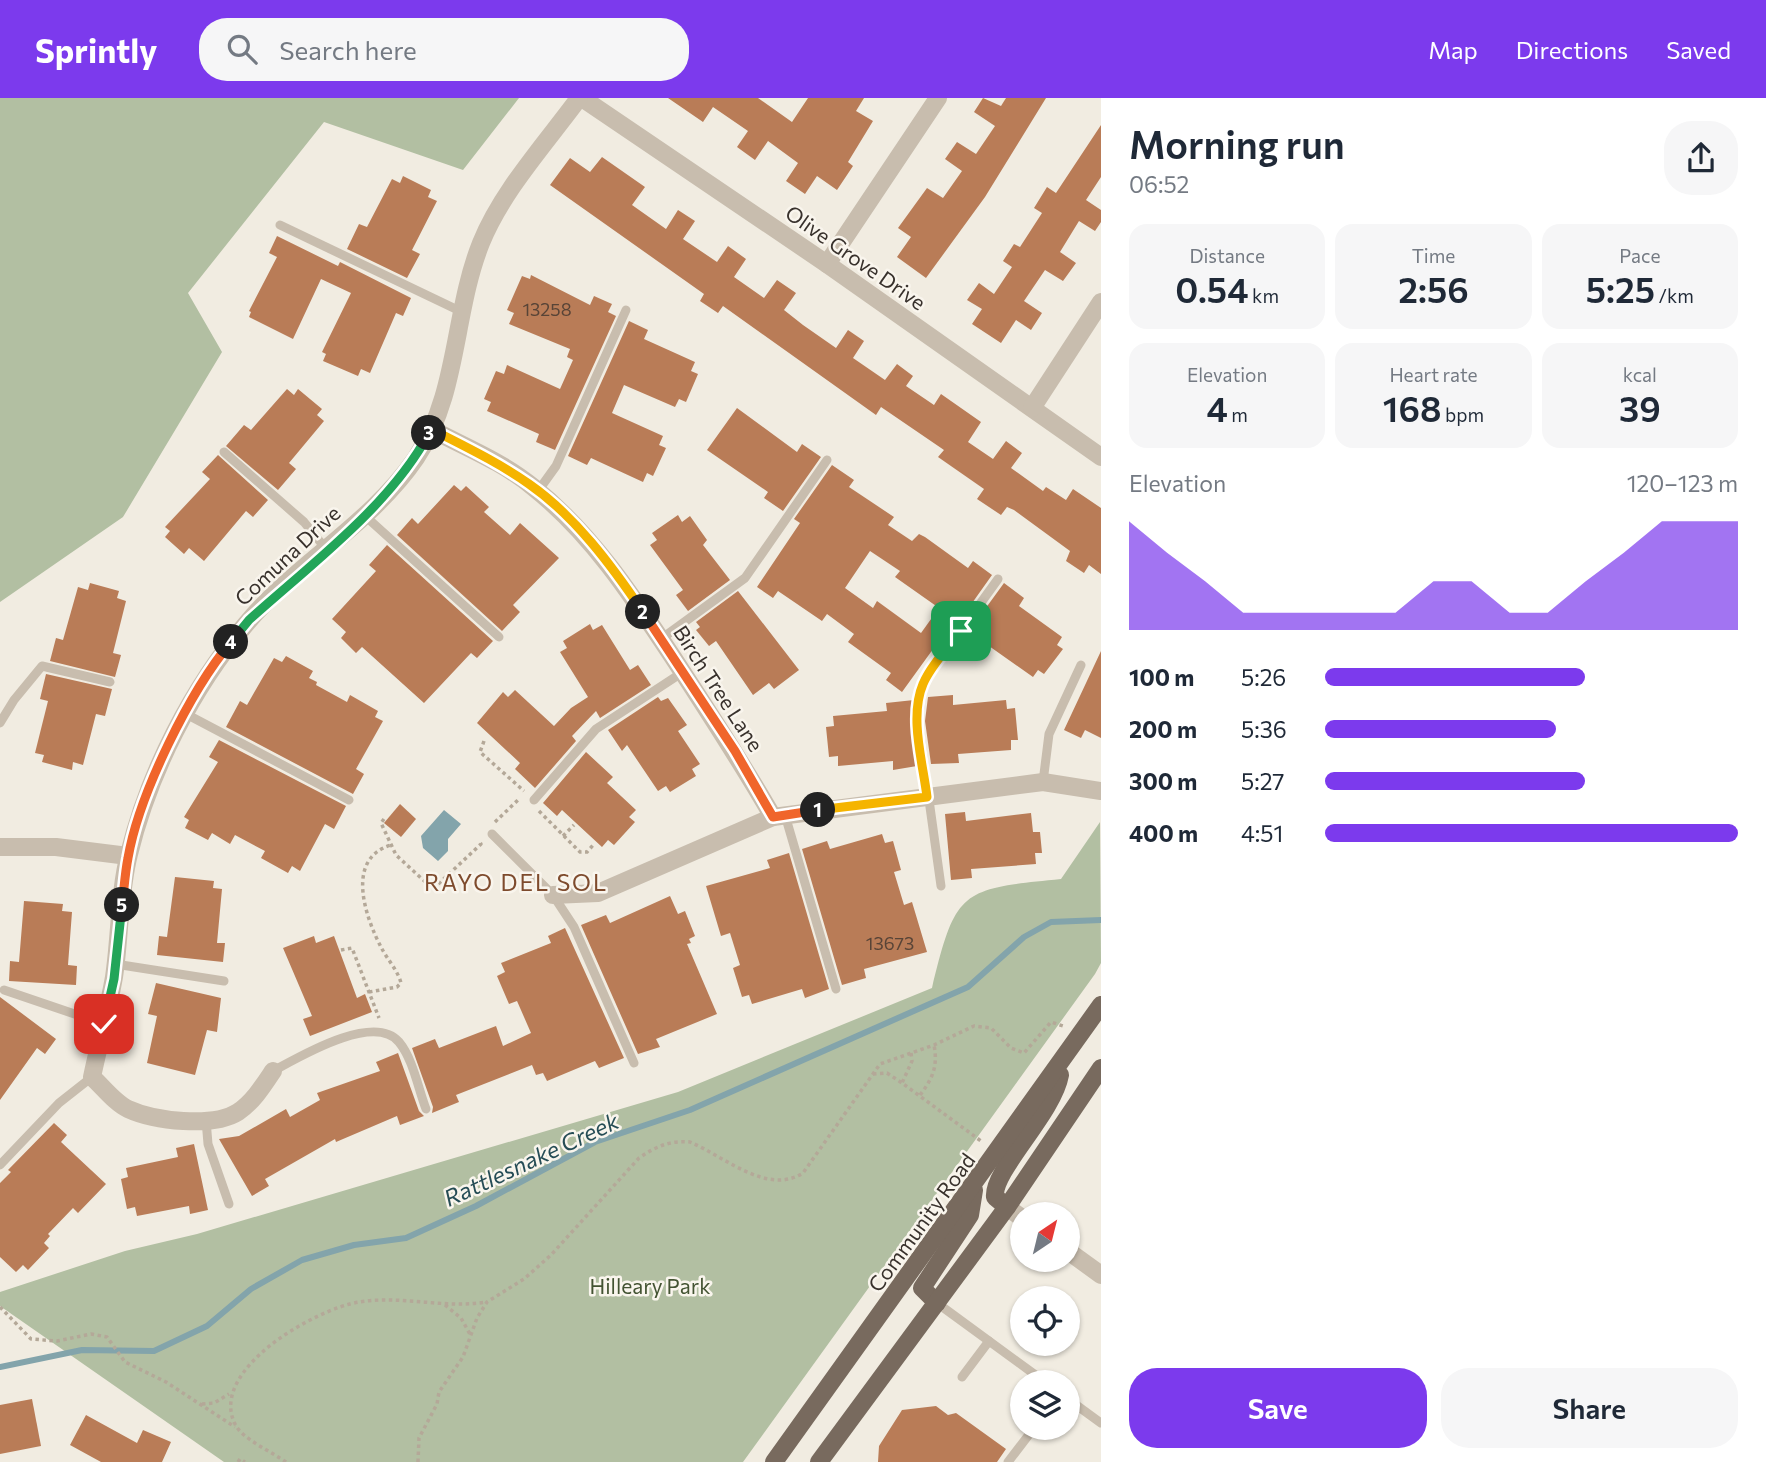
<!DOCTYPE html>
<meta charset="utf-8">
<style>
:root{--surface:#fff;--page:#f6f6f7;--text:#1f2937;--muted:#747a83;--accent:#7c3aed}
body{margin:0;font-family:Commissioner,sans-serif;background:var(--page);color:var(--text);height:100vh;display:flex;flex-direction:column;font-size:26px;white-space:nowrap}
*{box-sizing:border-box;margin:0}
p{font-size:23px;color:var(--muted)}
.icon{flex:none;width:38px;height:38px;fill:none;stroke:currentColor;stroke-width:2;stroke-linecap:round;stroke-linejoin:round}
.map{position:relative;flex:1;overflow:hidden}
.panel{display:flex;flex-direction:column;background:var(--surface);width:665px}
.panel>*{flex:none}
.needle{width:46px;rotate:35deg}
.fabs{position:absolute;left:1010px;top:1104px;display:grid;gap:14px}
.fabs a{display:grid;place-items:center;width:70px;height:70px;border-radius:50%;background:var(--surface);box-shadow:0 2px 5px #0004;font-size:35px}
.pin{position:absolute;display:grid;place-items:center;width:60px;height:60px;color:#fff;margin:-30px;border-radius:14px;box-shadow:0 4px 10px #0006}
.km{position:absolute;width:35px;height:35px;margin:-18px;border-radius:50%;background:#222;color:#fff;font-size:19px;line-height:35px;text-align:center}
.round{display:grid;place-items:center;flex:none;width:74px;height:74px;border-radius:28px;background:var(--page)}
.overview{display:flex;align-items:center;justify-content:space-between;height:119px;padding:0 28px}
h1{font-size:38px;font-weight:600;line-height:52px}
.figures{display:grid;grid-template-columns:repeat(3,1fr);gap:10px;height:119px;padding:7px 28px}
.figures div{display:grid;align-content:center;border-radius:18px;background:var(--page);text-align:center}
.figures b{font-size:35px;font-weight:600}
.figures small{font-size:19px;font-weight:400}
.figures p{font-size:19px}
.chart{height:196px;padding:14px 28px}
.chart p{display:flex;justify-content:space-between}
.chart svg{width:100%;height:126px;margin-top:7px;fill:var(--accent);opacity:.7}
.cta{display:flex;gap:14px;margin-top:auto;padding:14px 28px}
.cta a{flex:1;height:80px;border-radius:28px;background:var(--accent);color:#fff;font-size:28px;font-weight:600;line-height:80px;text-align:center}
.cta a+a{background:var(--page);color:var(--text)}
ul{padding:0 28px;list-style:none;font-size:23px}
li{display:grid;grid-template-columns:112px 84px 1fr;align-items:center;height:52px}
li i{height:18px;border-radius:9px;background:var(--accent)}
header{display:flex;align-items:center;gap:42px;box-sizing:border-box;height:98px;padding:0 35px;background:var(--accent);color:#fff}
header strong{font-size:33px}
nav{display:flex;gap:38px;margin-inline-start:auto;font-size:24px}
.search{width:490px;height:63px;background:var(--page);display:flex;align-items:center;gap:18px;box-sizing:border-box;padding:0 24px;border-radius:28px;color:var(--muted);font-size:26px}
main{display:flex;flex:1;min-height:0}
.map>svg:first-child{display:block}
.green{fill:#b2bfa2}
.water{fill:#83a4ab}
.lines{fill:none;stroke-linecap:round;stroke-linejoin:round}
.stream{stroke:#83a4ab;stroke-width:6}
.building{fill:#b97c57;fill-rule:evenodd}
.path{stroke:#b4a898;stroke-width:3.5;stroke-dasharray:3.5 3.5;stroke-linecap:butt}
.lane{stroke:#c8bdae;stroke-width:9}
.street{stroke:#c8bdae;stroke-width:18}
.primary{stroke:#786a5e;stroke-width:18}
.split-1-casing{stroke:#fff;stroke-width:14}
.split-2-casing{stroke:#fff;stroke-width:14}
.split-3-casing{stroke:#fff;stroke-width:14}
.split-4-casing{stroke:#fff;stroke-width:14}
.split-5-casing{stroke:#fff;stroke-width:14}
.split-6-casing{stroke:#fff;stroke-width:14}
.split-1{stroke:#f5b400;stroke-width:9}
.split-2{stroke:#f0652b;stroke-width:9}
.split-3{stroke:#f5b400;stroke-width:9}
.split-4{stroke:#22a559;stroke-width:9}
.split-5{stroke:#f0652b;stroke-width:9}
.split-6{stroke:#22a559;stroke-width:9}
.labels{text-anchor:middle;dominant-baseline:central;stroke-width:5;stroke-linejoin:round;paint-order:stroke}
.number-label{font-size:18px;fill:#584437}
.street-label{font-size:21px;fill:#38312c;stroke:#f9f5ed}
.park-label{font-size:21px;fill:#435332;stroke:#f9f5ed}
.neighbourhood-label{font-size:23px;letter-spacing:2px;fill:#7e4b2d;stroke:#f9f5ed}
.water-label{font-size:23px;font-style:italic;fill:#254c55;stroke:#f9f5ed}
</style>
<header>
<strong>Sprintly</strong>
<div class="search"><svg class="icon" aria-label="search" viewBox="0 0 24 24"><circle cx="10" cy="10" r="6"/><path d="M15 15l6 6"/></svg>Search here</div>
<nav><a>Map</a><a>Directions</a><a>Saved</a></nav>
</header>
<main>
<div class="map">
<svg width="1101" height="1364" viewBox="0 0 1101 1364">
<rect width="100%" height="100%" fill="#f1ece1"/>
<g class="green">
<path d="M0 0H519L463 72 324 24 188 195 222 254 123 419 0 504Z"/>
<path d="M1100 724 1101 865 1095 876 743 1364H224L0 1208V1194L125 1153 197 1136 678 994 932 890C956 791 961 791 1061 781Z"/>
</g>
<path class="water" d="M444 712 461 726 448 741V753L438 763 423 750 421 738Z"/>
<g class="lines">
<path class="stream" d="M0 1269 82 1252 154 1253 207 1228 251 1191 302 1162 354 1147 406 1140 476 1108 595 1044 690 1012 968 889 1024 839 1051 824 1101 822"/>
</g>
<g class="building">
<path d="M668 0H758L792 24 808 0H864L856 13 873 23 848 64 853 68 837 92 817 78 805 96 786 83 798 65 768 43 755 62 737 49 748 33 713 9 703 24Z"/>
<path d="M983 0 1001 8 1006 0H1046L985 99 926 180 897 159 911 139 898 130 927 90 943 100 962 73 945 61 957 44 976 56 995 28 974 14Z"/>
<path d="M1101 27V79L1086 102 1101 112V124L1095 133 1079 123 1060 154 1076 165 1063 183 1045 172 1024 203 1042 215 1031 232 1016 222 1001 245 972 226 982 211 967 202 979 185 994 196 1012 169 1003 163 1014 146 1020 149 1042 115 1034 110 1047 89 1056 95Z"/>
<path d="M602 59 645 89 632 107 666 131 678 112 695 123 683 141 717 164 728 148 746 161 734 179 764 200 777 182 796 195 784 212 803 227 836 250 848 232 864 243 853 260 885 282 897 266 913 278 906 288 934 307 941 296 981 324 968 344 993 361 1006 343 1022 355 1011 370 1043 393 1046 389 1066 402 1073 391 1101 410V476L1089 467 1084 475 1066 463 1070 453 1014 412 1007 409 1001 417 977 401 984 391 938 359 944 352 881 309 876 317 723 208 718 215 700 203 704 196 550 87 570 60 590 74Z"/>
<path d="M403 78 431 92 428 99 437 103 412 152 420 156 407 180 347 151 359 126 367 129 392 81 400 85Z"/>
<path d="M277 138 338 168 340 164 411 200 403 218 396 215 370 275 361 271 358 278 323 263 326 256 322 254 351 195 321 181 293 241 249 219 251 214 249 213 277 159 269 155Z"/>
<path d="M531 177 590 207 594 198 612 206 608 214 616 218 555 352 536 344 539 336 487 313 491 304 484 301 496 273 504 276 507 267 560 291 573 262 567 259 570 251 509 226 514 215 507 212 522 178 530 181Z"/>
<path d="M629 223 648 232 644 241 695 264 691 273 698 276 686 304 679 301 675 309 624 287 612 315 663 338 659 347 666 350 653 378 647 375 643 384 591 360 587 367 568 358Z"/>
<path d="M287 291 294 297 298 291 322 311 317 317 324 323 289 365 296 371 278 392 226 348 244 327 251 332Z"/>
<path d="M737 310 797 354 802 346 821 359 783 413 764 400 768 394 707 352Z"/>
<path d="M218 357 268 402 253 419 246 413 204 463 189 450 184 456 165 439 170 433 165 429 210 381 202 374Z"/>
<path d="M832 367 854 382 849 389 894 419 888 427 912 443 919 436 925 439 968 470 973 463 992 477 953 532 949 529 902 594 886 582 891 575 848 544 854 536 827 516 822 523 778 493 773 500 757 489 800 425 794 421ZM870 453 900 473 895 479 939 510 921 535 877 503 873 510 845 490Z"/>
<path d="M454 387 461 393 466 388 489 409 484 414 510 437 520 425 559 460 513 507 520 514 502 533 397 437 412 420 418 426Z"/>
<path d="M678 417 682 424 690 418 707 442 703 447 730 482 688 513 676 497 683 492 650 447 657 442 652 435Z"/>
<path d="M387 447 493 543 477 560 471 555 424 605 362 549 356 555 341 540 346 534 332 521 376 473 369 467Z"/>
<path d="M90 485 119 493 117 500 126 503 113 555 121 557 115 579 50 563 56 540 63 542 78 489 88 492Z"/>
<path d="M1004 485 1024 500 1019 508 1062 539 1057 547 1063 551 1044 576 1038 572 1033 579 989 548 984 554 964 540Z"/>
<path d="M738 493 799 572 774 591 769 585 753 597 716 543 709 548 696 532 700 529 696 524Z"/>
<path d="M590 526 593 532 602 527 630 572 638 567 651 587 600 620 596 613 572 638 576 643 535 690 515 671 520 665 477 625 503 594 508 599 515 592 554 628 571 610 588 599 560 554 567 550 563 543Z"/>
<path d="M1101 553V640L1085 632 1081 640 1064 632Z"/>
<path d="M286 558 313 573 309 580 317 584 316 587 347 604 350 597 378 613 375 619 383 623 356 671 364 676 353 696 226 629 240 603 247 607 274 560 282 564Z"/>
<path d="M46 576 112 591 105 618 96 616 83 667 73 664 72 672 42 664 44 657 35 655 48 603 40 601Z"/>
<path d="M953 597V607L1006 602 1007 611 1015 610 1018 642H1011V652L958 656 959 665 931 666 925 623 928 599Z"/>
<path d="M658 599 661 603 668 600 687 627 678 633 700 666 692 671 696 678 670 694 666 688 658 693 627 647 622 653 608 632Z"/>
<path d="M914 602 911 624 917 668 893 672V663L838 668V658L829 659 826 629 834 628 833 618 887 613 886 605Z"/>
<path d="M219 642 346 708 334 731 325 726 300 773 292 768 288 775 261 760 265 753 235 737 230 746 212 735 208 742 185 730 189 722 184 719 218 664 209 659Z"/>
<path d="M586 654 613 679 607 685 636 712 629 719 635 724 614 747 608 742 602 749 562 712 557 718 543 705Z"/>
<path d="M400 706 416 721 401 739 384 725Z"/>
<path d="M965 714 966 723 1031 715 1033 734H1040L1042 755H1035L1036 766 971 771 972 780 951 782 945 716Z"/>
<path d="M882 736 885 745 893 743 901 772 894 774 904 807 912 804 927 854 864 871 866 880 842 887 802 751 827 743 830 751Z"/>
<path d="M789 755 829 891 805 900 802 891 752 906 749 897 742 899 733 870 740 867 730 835 721 838 706 788 770 770 767 762Z"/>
<path d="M175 779 214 783 213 790 222 791 217 845H225L223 864 157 857 159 838 167 839Z"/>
<path d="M670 798 678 816 685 813 695 838 689 841 691 845 687 846 717 916 656 941 660 949 638 956 581 827 606 817 610 825Z"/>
<path d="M24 803 63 806 62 813 72 814 68 867 77 868 76 887 9 883 10 863 19 864Z"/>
<path d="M565 830 624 960 599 970 595 963 547 983 543 975 536 977 532 967 456 997 459 1004 432 1015 433 1009 412 950 435 941 439 950 496 928 503 948 531 935 517 903 509 906 497 878 505 874 501 865 551 845 548 838Z"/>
<path d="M314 838 316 845 334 838 357 900 365 896 372 914 310 938 303 921 312 918 283 850Z"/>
<path d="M156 885 221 900 217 934 207 932 195 977 147 965 157 918 148 916Z"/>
<path d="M0 899 56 941 45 956 37 950 0 1002Z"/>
<path d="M398 955 419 1013 424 1018 400 1027 397 1018 336 1044 335 1041 265 1081 269 1088 252 1098 219 1041 239 1038 286 1011 290 1019 320 1002 317 995 380 973 376 964Z"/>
<path d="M54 1025 67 1037 61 1044 106 1086 78 1115 73 1110 48 1136 50 1138 44 1145 49 1150 28 1172 23 1167 16 1174 0 1159V1085L11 1074 8 1072Z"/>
<path d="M194 1046 208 1112 190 1116 189 1108 137 1118 135 1109 127 1111 121 1081 128 1079 126 1070 178 1059 176 1050Z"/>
<path d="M32 1301 41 1348 0 1356V1307Z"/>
<path d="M936 1308 948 1317 956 1315 1006 1351 997 1364H878L879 1348 902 1312Z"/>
<path d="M86 1317 137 1345 143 1332 171 1344 162 1364H101L70 1347Z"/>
</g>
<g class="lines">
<g class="path">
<path d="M484 643 480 654 524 693"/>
<path d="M539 713 580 754H587L594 746"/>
<path d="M384 721 381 725 396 757 433 791 481 746 479 743"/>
<path d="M495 724 519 701"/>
<path d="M563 738 574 727"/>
<path d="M341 852 352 850 379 920"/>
<path d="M369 894 397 889 401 885C398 873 388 862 382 851 366 821 344 761 391 747"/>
<path d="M911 955 912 963 902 985 981 1043"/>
<path d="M873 976 887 975 902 985"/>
<path d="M920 997C933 980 938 968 934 947"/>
<path d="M445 1207 461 1220 471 1238"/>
<path d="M0 1209 31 1241 57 1243 91 1236 107 1239 125 1264 166 1284 235 1329"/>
<path d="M202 1306 214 1305 229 1296"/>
<path d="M238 1364 240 1361 245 1364"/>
<path d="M286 1364C272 1354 242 1341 235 1326 208 1272 315 1211 359 1204 402 1197 444 1211 487 1204"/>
<path d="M418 1364 419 1340 437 1306 439 1294 463 1259 477 1220 487 1204 524 1181 551 1157 639 1060C655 1049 670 1042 690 1044 724 1058 767 1098 803 1075L880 966 934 947 974 928 991 930 1011 950 1024 955 1051 924 1063 928"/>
</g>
<g class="lane">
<path d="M280 127 462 214"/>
<path d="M224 354 304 424 326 451"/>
<path d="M538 393 556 368 626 212"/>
<path d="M364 417 499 539"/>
<path d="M661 541 745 480 827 362"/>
<path d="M186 616 349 702"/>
<path d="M0 625 14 602 42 568 110 584"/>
<path d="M1043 684 1049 636 1081 567"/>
<path d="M534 702 596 631 683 574"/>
<path d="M785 717 836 891"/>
<path d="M492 736 553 797 574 829 634 965"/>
<path d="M941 788 918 623 923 585 998 481"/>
<path d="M115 866 224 883"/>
<path d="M4 892 104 926"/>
<path d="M273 973C299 959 374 914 399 944 413 961 418 990 426 1011"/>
<path d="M206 1022 208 1046 229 1106"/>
<path d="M0 1067 59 1005 92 979"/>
<path d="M937 1205 1045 1284"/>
<path d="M962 1279 989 1243"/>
<path d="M1068 1301 1101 1325"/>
<path d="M1008 1364 1034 1330"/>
</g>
<g class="street">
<path d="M582 0 827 166 1101 359"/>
<path d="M827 166 938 0"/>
<path d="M1032 310 1101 204"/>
<path d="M431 331C465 349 503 364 533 389 592 436 633 499 674 561 708 613 742 665 773 719"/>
<path d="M0 749H56L128 758"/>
<path d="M553 797 598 795 773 719 1043 684 1101 693"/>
<path d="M273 973C263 988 253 1004 238 1014 213 1030 154 1023 128 1011 115 1005 103 989 92 979 99 946 108 913 114 879 120 839 119 795 129 756 149 674 192 590 246 526 297 465 371 426 416 360 459 295 453 215 481 145 502 93 546 45 579 0"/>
<path d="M1007 1109 1022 1120"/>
<path d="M1068 1153 1101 1177"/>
</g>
<g class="primary">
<path d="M1007 1109 995 1099C992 1073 1053 1016 1060 977"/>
<path d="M937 1205 922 1190 970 1117 974 1092"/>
<path d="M774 1364 1101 907"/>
<path d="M819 1364 1007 1109 1101 970"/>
</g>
</g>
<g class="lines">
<defs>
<path id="split-1" d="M818 712 927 699C923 665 909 619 923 586 931 567 949 549 961 533"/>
<path id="split-2" d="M643 514 735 653 773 719 818 712"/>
<path id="split-3" d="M429 335 431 331C464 348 498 364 529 386 575 418 612 468 643 514"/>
<path id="split-4" d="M231 544 249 522C310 467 391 407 429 335"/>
<path id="split-5" d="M122 807C124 792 125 775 128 760 139 696 190 593 231 544"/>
<path id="split-6" d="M104 926 114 881 122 807"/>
</defs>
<use href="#split-1" class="split-1-casing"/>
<use href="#split-2" class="split-2-casing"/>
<use href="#split-3" class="split-3-casing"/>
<use href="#split-4" class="split-4-casing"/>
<use href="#split-5" class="split-5-casing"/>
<use href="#split-6" class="split-6-casing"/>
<use href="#split-1" class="split-1"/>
<use href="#split-2" class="split-2"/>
<use href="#split-3" class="split-3"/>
<use href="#split-4" class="split-4"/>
<use href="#split-5" class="split-5"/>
<use href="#split-6" class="split-6"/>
</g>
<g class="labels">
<g class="number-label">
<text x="547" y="211">13258</text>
<text x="890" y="845">13673</text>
</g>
<g class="street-label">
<text transform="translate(856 159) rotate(35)">Olive Grove Drive</text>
<text transform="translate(287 457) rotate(-43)">Comuna Drive</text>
<text transform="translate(719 590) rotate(57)">Birch Tree Lane</text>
<text transform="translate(921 1124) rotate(-54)">Community Road</text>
</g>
<g class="park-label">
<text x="650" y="1187">Hilleary Park</text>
</g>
<g class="neighbourhood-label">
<text x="516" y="784">RAYO DEL SOL</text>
</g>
<g class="water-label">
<text transform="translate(531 1061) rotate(-25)">Rattlesnake Creek</text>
</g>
</g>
</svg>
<div class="fabs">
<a><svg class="needle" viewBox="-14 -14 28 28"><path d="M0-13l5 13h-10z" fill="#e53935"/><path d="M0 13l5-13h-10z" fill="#747a83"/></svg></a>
<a><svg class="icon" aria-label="locate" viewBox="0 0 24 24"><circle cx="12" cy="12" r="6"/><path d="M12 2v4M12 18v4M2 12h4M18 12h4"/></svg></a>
<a><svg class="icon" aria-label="layers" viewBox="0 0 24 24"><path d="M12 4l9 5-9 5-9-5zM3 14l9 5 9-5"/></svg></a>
</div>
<div class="pin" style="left:961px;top:533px;background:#1e9e55"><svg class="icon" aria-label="arrive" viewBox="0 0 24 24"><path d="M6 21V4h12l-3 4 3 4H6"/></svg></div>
<div class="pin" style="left:104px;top:926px;background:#d93025"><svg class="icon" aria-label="check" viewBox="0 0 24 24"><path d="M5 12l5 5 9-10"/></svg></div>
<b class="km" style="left:818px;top:712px">1</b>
<b class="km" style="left:643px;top:514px">2</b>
<b class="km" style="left:429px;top:335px">3</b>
<b class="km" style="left:231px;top:544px">4</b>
<b class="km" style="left:122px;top:807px">5</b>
</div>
<section class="panel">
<div class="overview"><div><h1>Morning run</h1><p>06:52</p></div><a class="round"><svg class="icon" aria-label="share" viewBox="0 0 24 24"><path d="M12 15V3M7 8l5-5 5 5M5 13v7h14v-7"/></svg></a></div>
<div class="figures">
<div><p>Distance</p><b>0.54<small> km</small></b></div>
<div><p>Time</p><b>2:56</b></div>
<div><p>Pace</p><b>5:25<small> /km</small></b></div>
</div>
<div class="figures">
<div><p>Elevation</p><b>4<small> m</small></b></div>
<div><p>Heart rate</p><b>168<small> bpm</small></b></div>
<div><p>kcal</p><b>39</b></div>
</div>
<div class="chart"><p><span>Elevation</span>120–123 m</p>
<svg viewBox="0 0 160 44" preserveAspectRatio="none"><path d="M0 44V6L10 17L20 27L30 38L40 38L50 38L60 38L70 38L80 27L90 27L100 38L110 38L120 27L130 17L140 6L150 6L160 6V44z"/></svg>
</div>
<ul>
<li><b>100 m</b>5:26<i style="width:63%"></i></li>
<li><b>200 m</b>5:36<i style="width:56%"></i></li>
<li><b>300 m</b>5:27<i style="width:63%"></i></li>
<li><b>400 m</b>4:51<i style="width:100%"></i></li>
</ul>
<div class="cta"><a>Save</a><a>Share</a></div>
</section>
</main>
